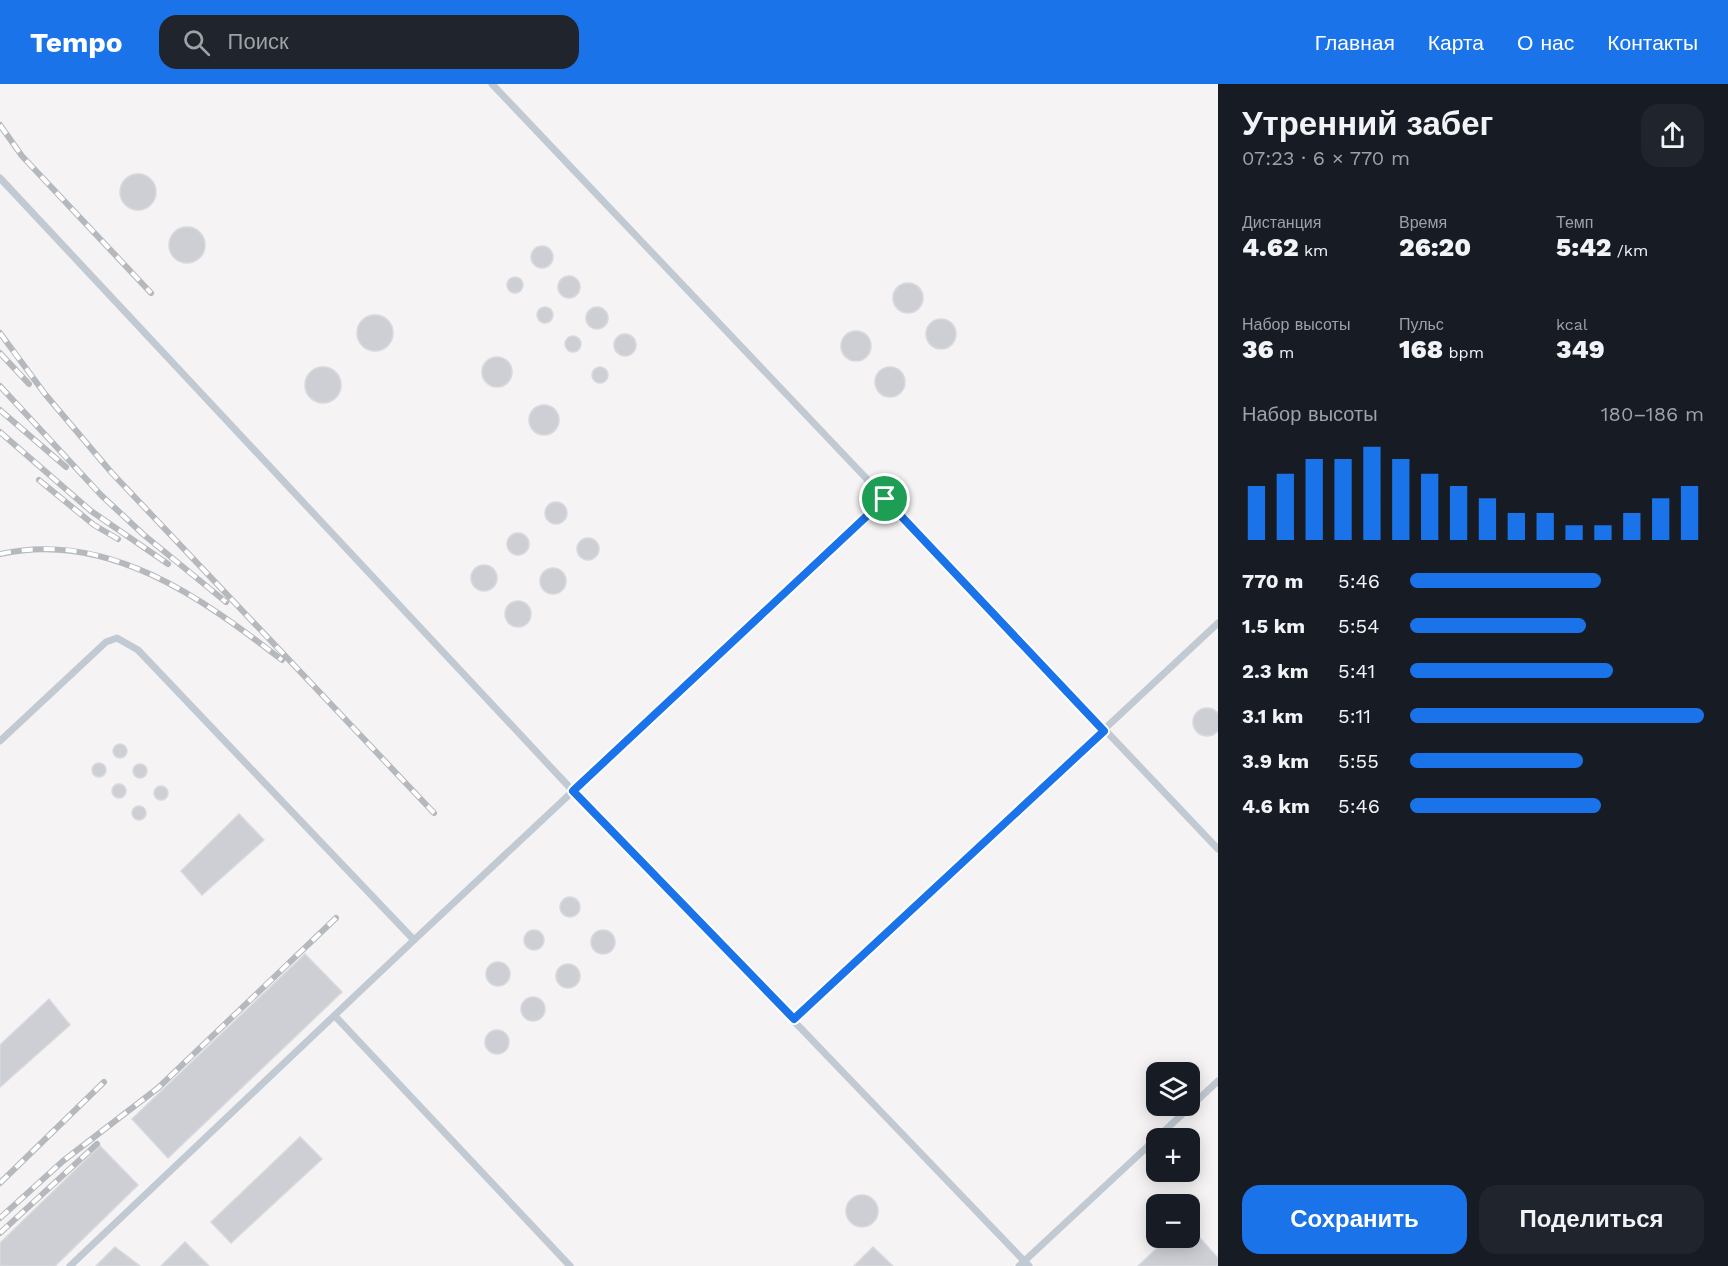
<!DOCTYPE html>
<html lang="ru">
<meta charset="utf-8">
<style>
:root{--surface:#171b24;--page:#20242c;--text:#f1f3f6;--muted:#9ea1a6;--accent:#1a73e8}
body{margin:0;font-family:"Work Sans",sans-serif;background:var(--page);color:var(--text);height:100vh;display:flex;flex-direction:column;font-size:22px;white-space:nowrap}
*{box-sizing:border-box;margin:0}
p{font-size:20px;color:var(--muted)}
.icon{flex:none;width:33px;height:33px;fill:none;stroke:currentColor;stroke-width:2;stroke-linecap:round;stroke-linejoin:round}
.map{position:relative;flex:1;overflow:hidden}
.panel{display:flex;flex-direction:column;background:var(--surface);width:510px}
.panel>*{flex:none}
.tools{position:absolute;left:1146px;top:978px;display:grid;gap:12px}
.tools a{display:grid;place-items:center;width:54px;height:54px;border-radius:12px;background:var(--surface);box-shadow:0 3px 15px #0003;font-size:30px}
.pin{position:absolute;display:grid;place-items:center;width:51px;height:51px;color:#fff;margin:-26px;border:3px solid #fff;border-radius:50%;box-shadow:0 2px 6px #0007}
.round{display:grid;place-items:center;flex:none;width:63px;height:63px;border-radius:18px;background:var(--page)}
.summary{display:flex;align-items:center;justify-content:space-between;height:102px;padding:0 24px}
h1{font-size:33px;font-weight:800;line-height:45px}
.figures{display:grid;grid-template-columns:repeat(3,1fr);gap:9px;height:102px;padding:6px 24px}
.figures div{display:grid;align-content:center}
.figures b{font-size:26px;font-weight:800}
.figures small{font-size:16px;font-weight:400}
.figures p{font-size:16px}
.chart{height:168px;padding:12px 24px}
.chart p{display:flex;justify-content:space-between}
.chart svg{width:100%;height:108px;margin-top:6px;stroke:var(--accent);stroke-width:6}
.button{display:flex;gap:12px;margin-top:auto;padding:12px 24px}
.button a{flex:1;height:69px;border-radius:18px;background:var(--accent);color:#fff;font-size:24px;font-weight:800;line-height:69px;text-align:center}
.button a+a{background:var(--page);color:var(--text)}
ul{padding:0 24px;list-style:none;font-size:20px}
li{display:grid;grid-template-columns:96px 72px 1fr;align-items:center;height:45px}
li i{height:15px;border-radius:8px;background:var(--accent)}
header{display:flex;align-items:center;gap:36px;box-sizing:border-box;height:84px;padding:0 30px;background:var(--accent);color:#fff}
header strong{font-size:28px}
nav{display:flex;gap:33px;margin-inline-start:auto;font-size:21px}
.search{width:420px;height:54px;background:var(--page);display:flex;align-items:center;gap:15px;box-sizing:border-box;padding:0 21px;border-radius:18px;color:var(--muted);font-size:22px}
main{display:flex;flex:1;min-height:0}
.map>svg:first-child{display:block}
.building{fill:#cdcfd5;stroke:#d7d9de;stroke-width:1.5}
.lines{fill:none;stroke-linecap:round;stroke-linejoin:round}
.service{stroke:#c1cad2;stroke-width:7}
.rail-casing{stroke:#b5b8bd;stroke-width:6}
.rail{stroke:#fff;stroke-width:4;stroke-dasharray:11;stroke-linecap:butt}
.route-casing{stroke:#fff;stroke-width:12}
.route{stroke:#1a73e8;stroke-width:8}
</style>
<header>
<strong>Tempo</strong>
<div class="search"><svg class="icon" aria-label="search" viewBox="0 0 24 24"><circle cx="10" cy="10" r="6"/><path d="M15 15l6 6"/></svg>Поиск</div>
<nav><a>Главная</a><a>Карта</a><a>О нас</a><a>Контакты</a></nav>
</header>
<main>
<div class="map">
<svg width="1218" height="1182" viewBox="0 0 1218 1182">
<rect width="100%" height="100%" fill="#f5f3f3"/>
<g class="building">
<circle cx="138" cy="108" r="18"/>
<circle cx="187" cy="161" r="18"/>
<circle cx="542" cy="173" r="11"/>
<circle cx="569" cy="203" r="11"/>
<circle cx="515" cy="201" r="8"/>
<circle cx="908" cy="214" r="15"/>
<circle cx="597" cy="234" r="11"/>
<circle cx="545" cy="231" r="8"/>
<circle cx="375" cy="249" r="18"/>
<circle cx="941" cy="250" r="15"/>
<circle cx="856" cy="262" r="15"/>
<circle cx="625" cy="261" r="11"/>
<circle cx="573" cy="260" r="8"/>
<circle cx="497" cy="288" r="15"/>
<circle cx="323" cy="301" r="18"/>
<circle cx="600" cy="291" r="8"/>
<circle cx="890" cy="298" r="15"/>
<circle cx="544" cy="336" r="15"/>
<circle cx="556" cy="429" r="11"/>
<circle cx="518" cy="460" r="11"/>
<circle cx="588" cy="465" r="11"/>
<circle cx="484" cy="494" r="13"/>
<circle cx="553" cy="497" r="13"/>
<circle cx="518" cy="530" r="13"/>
<circle cx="1207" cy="638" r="14"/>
<circle cx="120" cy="667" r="7"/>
<circle cx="99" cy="686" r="7"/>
<circle cx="140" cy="687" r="7"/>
<circle cx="119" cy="707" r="7"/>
<circle cx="161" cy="709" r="7"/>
<circle cx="139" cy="729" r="7"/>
<path d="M239 730 264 756 202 811 181 787Z"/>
<circle cx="570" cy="823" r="10"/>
<circle cx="603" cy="858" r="12"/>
<circle cx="534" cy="856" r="10"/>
<path d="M305 870 342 908 168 1074 132 1035Z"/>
<circle cx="498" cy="890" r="12"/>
<circle cx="568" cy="892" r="12"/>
<circle cx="533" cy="925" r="12"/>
<path d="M49 915 70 941 0 1003V961Z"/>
<circle cx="497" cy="958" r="12"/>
<path d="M300 1053 322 1075 231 1159 211 1138Z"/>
<path d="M100 1062 138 1101 55 1182H0V1159Z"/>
<circle cx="862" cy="1127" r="16"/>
<path d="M1190 1143 1218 1174V1182H1138L1168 1154H1190Z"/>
<path d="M185 1158 209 1182H161Z"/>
<path d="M115 1163 140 1182H96Z"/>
<path d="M873 1163 893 1182H854Z"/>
</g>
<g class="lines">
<g class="service">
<path d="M492 0 1218 765"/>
<path d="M0 94 573 707 1029 1182"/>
<path d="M0 657 106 558 117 554 138 566 414 856 70 1182"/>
<path d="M414 856 885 415"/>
<path d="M335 932 570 1182"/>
<path d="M794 935 1218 539"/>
<path d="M1019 1182 1218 997"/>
</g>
<defs>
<g id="rail">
<path d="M0 41 22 72 151 209"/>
<path d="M0 249 45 310 111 388 434 729"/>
<path d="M0 269 29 300"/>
<path d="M0 302 101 411 144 451 226 518"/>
<path d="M0 326 66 383"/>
<path d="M0 348 91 427 168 480"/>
<path d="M39 396 94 441 118 455"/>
<path d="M0 470C108 446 202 514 282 576"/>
<path d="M0 1099 104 998"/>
<path d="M0 1134 63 1077 158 1004 336 834"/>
<path d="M0 1149 97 1060"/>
</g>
</defs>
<use href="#rail" class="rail-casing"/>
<use href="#rail" class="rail"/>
</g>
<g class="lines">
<defs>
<path id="route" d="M885 415 1104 647 794 935 573 707Z"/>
</defs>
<use href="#route" class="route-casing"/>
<use href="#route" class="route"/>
</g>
</svg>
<div class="tools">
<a><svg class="icon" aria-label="layers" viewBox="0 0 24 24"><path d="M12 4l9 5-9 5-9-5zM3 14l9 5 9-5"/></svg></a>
<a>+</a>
<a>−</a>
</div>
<div class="pin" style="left:885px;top:415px;background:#1e9e55"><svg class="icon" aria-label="arrive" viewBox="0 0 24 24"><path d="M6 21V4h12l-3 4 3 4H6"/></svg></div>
</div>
<section class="panel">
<div class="summary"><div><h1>Утренний забег</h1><p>07:23 · 6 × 770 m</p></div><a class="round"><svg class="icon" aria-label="share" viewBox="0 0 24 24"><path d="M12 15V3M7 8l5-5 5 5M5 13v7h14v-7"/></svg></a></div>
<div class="figures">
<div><p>Дистанция</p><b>4.62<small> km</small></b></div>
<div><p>Время</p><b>26:20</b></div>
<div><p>Темп</p><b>5:42<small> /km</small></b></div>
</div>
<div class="figures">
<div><p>Набор высоты</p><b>36<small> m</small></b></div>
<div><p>Пульс</p><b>168<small> bpm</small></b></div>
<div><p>kcal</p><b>349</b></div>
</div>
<div class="chart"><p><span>Набор высоты</span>180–186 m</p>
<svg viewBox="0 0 160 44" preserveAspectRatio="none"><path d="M5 44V22M15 44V17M25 44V11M35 44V11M45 44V6M55 44V11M65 44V17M75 44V22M85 44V27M95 44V33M105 44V33M115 44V38M125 44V38M135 44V33M145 44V27M155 44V22"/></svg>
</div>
<ul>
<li><b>770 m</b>5:46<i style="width:65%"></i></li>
<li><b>1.5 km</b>5:54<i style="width:60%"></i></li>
<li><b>2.3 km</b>5:41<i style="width:69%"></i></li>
<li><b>3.1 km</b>5:11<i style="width:100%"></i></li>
<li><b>3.9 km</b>5:55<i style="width:59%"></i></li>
<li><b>4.6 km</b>5:46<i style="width:65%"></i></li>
</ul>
<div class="button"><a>Сохранить</a><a>Поделиться</a></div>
</section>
</main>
